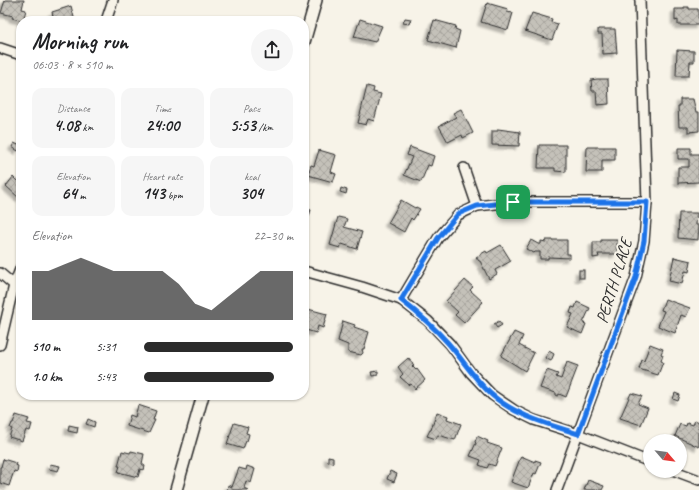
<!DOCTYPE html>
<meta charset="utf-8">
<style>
:root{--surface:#fff;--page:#f6f6f6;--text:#202124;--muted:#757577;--accent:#2b2b2b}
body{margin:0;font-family:Caveat,sans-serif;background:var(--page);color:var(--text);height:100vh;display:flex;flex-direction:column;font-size:15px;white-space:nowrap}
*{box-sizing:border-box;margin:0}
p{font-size:13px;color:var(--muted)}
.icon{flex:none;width:22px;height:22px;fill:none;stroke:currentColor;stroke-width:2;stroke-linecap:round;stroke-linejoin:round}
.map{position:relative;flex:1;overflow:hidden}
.sheet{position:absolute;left:16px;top:16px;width:293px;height:384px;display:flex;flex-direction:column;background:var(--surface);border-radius:16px;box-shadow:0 1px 3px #0004}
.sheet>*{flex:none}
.needle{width:26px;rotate:118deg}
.buttons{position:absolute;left:643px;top:434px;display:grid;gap:8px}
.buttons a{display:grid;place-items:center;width:44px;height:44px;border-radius:50%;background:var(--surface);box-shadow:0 1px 3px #0004;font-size:20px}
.pin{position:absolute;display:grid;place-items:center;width:34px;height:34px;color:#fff;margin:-17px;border-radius:8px;box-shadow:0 2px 6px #0006}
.round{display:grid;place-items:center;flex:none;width:42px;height:42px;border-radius:21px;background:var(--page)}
.summary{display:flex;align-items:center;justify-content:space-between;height:68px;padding:0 16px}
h1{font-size:22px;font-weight:700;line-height:30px}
.figures{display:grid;grid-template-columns:repeat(3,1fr);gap:6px;height:68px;padding:4px 16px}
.figures div{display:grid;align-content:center;border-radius:10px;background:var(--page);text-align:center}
.figures b{font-size:17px;font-weight:700}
.figures small{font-size:11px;font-weight:400}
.figures p{font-size:11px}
.chart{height:112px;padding:8px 16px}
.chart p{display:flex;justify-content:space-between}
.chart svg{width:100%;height:72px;margin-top:4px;fill:var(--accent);opacity:.7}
ul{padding:0 16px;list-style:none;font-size:13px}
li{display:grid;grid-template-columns:64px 48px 1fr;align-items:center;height:30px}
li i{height:10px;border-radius:5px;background:var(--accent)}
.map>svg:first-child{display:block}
.building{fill:url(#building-cross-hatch);stroke:#2b2b2b;filter:url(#shadow)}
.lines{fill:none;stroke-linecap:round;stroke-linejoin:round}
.minor-casing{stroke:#2b2b2b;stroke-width:12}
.tertiary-casing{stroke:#2b2b2b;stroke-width:14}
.minor{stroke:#f7f3e8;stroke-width:9}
.tertiary{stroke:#f7f3e8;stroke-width:11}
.route-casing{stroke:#fff;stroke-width:8}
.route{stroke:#1a73e8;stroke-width:5}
.labels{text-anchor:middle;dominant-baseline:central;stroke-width:4;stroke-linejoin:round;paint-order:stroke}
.street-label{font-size:17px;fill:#2b2b2b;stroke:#f7f3e8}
</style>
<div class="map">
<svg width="699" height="490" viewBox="0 0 699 490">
<defs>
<pattern id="building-cross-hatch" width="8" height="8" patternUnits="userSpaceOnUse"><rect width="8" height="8" fill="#c4c1b9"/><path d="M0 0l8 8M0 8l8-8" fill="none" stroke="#a9a69f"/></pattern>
<filter id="shadow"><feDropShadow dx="-3.5" dy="3.5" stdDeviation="1" flood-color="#0004"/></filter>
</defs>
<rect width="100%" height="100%" fill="#f7f3e8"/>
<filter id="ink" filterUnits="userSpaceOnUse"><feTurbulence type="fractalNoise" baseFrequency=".025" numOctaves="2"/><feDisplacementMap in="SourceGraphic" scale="8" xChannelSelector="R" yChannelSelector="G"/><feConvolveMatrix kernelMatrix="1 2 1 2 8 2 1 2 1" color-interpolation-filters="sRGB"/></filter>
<g filter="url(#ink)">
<g class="building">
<path d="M5 0H24L22 9 26 10 23 21 12 18 13 16 1 13Z"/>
<path d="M487 3 508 9 507 12 513 13 508 30 481 22Z"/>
<path d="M71 6 75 21H54L52 12Z"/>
<path d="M684 7H689V9H698L699 25H678V20L675 21V9H684Z"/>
<path d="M532 13 552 19 551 22 558 24 552 40 525 31Z"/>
<path d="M405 18 411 19 409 24 403 23Z"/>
<path d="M360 19 382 26 375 42 354 37Z"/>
<path d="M434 20 456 26 455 29 460 31 456 48 428 40Z"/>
<path d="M598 29H615L617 53 603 54 602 34H598Z"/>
<path d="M677 50 694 51V62H690L689 76H676Z"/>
<path d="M597 79H608L609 104 597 105 596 91H592L591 80Z"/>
<path d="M367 86 374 88 373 92 381 94 374 121 368 119 366 125 358 123Z"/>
<path d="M680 99H693L696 112H699V131L688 132V127H679L678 106H680Z"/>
<path d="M461 109 473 133 463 138 462 135 448 142 439 126 456 117 453 113Z"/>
<path d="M498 129 520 132 519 146 492 145V131H498Z"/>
<path d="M14 143 21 146 18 151 12 147Z"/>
<path d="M539 145H566V172L555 171V168H538Z"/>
<path d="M410 147 434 156 431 166 428 165 421 182 404 175 412 157 407 155Z"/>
<path d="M587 147H615V160H602V172H586Z"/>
<path d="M678 148H691V154H699V182L678 183V167H689V159H678Z"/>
<path d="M319 150 336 155 331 172 336 174 333 182 308 175 311 165 314 166Z"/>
<path d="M13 177 17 181 20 177 21 178V197L19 198 6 186Z"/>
<path d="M341 188 347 190 346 194 340 192Z"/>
<path d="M401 200 415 208 416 207 420 209 413 220 411 218 404 232 388 223Z"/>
<path d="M304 208 311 210 305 228H304Z"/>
<path d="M679 213H697L696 225H699L698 240 678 238Z"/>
<path d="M338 217 347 219 344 227 362 232 357 249 342 244 340 248 330 245Z"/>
<path d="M531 240 538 244H541V241L546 242V240H567V254H570V258L548 257V259H540V252H535L534 253 526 249Z"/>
<path d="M601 240H617V254H598L599 257 593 258V242H601Z"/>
<path d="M501 245 511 261 495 270 497 274 489 279 480 261H479L476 257 486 251 487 253Z"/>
<path d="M674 257 691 261 689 272 685 271 682 284 669 281Z"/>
<rect x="579" y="270" width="5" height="8"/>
<path d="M465 280 473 287 470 290 483 302 464 323 455 315 458 312 446 301Z"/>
<path d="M665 299 690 308 686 317 681 315 675 333 658 326 664 311 661 310Z"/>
<path d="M577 302 590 308 583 323 586 324 582 334 567 327 573 314 570 313 572 307 575 308Z"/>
<path d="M304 308 327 314 323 328 318 326 316 333 306 330 307 327 304 326Z"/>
<path d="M343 321 355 325 354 327 369 332 364 349H362L363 353 361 355 348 352V345L338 341Z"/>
<path d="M499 321 502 325 497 328 494 324Z"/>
<path d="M514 332 523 336 519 345 534 353 525 371 501 356Z"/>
<path d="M650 344 663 349 661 354 663 355 661 361 663 362 658 375 639 369 642 360 644 361Z"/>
<path d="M549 351 554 354 551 361 545 358Z"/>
<path d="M408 358 414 365 412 366 416 370 417 369 425 380 415 389 411 384 409 385 400 377 403 374 398 367Z"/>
<path d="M567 362 578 366 566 397 559 394 558 396 556 395V393L540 388 547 370 558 374 556 377 561 379Z"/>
<path d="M378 371V375L372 376 371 372Z"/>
<path d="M631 393 642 396 638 404 648 408 641 425 620 418Z"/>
<path d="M675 393 680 395 678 401 673 399Z"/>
<path d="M138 405 156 411 153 420H155L149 433 127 426 130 415 135 417Z"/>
<path d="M437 412 448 416 447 419 461 424 455 440 438 435 436 439 427 436 430 430H431Z"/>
<path d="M16 415 29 419 27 423 32 424 30 431 26 430 22 441 9 437 12 429 10 428 12 423H13Z"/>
<path d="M88 419 95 422 94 427 86 424Z"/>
<path d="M695 420 699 422V447L675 436 680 424 686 426 687 423 693 425Z"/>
<path d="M234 423 248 427 246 433 249 434 248 438 247 441H246L243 449 227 444Z"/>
<path d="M69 425 78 427 77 433 68 431Z"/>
<path d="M477 436 488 441 487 443 502 448 495 466 489 464 487 468 479 465 481 460 470 456 476 443 475 442Z"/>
<path d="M122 451 130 453 131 451 144 454 142 464 145 466 144 470 140 469 138 477 118 472 120 466H118Z"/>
<path d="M328 456 333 457V463L328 462Z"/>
<path d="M521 456 535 462V460L541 462 536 474 534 473 528 488 511 482Z"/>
<path d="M3 459 16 463 15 465 18 466 17 472 14 471 9 486 0 483V467H1Z"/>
<path d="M50 464 60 466 58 471 49 469Z"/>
<path d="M247 466 255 469 251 483 246 481 244 488 248 490H227L228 485 232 487 239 468 246 470Z"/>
<path d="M390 471 397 474 394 482 387 479Z"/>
<path d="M588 480 604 486 602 490H584Z"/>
</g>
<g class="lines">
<defs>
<g id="minor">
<path d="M106 21 113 0"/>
<path d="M0 48 21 55"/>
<path d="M464 168 477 206"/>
<path d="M304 271 362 287 401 300 428 321 450 344 471 373 492 395 514 410 534 420 578 434 650 462"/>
<path d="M0 273 14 285"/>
<path d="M401 300 438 238 458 215 477 206 513 202H647"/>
<path d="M0 345 14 285 21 267"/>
<path d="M675 471 699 480"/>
<path d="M557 490 636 277 644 241 647 202 640 0"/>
</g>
<g id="tertiary">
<path d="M304 42 316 0"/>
<path d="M176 490 203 395"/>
</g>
</defs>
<use href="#minor" class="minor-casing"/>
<use href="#tertiary" class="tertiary-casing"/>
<use href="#minor" class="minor"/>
<use href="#tertiary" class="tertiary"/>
</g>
</g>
<g class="lines" filter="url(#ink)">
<defs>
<path id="route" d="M513 202H647L644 241 636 277 578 434C548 424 516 416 492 395 475 380 463 360 448 343 433 326 419 314 401 300L438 238 458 214 477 206Z"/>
</defs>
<use href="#route" class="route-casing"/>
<use href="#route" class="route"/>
</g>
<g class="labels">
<g class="street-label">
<text transform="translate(614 281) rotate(-73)">PERTH PLACE</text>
</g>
</g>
</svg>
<div class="buttons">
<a><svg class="needle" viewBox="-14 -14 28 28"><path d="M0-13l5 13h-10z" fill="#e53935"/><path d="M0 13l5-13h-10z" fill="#757577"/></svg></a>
</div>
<div class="pin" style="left:513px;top:202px;background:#1e9e55"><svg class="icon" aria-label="arrive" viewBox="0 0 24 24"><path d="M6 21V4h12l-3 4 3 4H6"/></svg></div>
<section class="sheet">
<div class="summary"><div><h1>Morning run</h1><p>06:03 · 8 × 510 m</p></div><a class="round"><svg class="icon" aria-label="share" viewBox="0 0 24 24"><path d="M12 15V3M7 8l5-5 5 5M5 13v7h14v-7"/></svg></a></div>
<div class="figures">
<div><p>Distance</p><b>4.08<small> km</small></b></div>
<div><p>Time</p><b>24:00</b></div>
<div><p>Pace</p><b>5:53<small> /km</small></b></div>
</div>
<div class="figures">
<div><p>Elevation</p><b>64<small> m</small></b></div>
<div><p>Heart rate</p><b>143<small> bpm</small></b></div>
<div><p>kcal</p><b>304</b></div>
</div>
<div class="chart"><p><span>Elevation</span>22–30 m</p>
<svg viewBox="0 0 160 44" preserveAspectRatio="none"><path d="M0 44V14L10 14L20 10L30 6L40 10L50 14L60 14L70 14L80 14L90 22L100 34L110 38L120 30L130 22L140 14L150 14L160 14V44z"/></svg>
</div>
<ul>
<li><b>510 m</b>5:31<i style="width:100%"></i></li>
<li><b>1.0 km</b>5:43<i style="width:87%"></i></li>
</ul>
</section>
</div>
